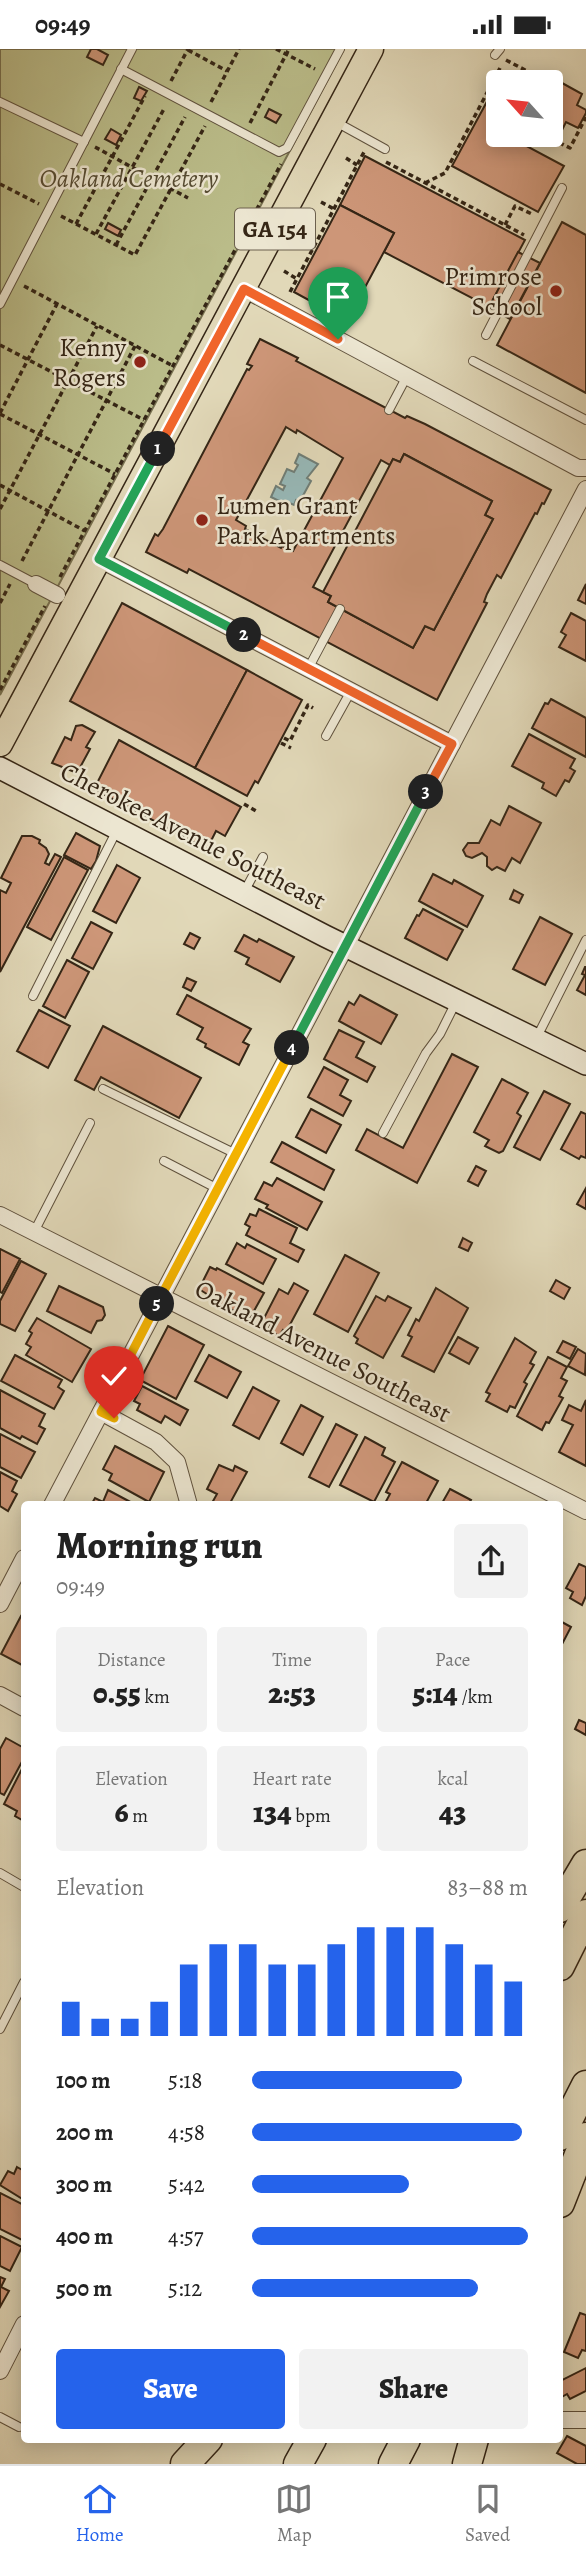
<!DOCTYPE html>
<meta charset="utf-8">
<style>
:root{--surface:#fff;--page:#f2f2f2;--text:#222;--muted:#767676;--line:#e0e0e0;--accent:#2563eb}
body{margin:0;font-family:Alegreya,serif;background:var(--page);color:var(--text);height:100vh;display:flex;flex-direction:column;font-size:26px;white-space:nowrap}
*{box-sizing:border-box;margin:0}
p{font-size:23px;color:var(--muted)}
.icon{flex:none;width:38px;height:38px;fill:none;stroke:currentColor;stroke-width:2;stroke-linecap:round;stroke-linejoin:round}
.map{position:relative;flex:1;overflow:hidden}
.sheet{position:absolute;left:21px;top:1452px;width:542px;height:942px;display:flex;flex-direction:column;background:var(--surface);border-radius:7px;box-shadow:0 4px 18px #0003}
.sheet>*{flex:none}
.needle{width:46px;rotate:297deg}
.controls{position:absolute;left:486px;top:21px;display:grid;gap:14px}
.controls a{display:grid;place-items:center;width:77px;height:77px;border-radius:7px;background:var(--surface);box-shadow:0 4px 18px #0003;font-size:35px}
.pin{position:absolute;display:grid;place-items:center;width:60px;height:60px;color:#fff;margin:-72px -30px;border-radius:50% 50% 50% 0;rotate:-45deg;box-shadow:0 0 7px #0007}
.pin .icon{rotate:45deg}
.km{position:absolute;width:35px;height:35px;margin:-18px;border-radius:50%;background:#222;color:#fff;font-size:19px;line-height:35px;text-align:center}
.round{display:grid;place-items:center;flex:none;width:74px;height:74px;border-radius:7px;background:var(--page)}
.headline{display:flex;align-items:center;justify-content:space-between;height:119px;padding:0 35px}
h1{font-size:38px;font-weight:800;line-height:52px}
.stats{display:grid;grid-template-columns:repeat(3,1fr);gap:10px;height:119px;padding:7px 35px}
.stats div{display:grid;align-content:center;border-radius:7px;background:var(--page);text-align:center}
.stats b{font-size:30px;font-weight:800}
.stats small{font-size:19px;font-weight:400}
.stats p{font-size:19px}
.chart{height:196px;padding:14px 35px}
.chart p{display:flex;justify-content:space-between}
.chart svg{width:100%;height:126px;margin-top:7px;stroke:var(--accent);stroke-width:6}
.primary-button{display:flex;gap:14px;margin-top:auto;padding:14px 35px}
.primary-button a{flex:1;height:80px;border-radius:7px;background:var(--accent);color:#fff;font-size:28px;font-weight:800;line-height:80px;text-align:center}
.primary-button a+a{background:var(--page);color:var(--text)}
ul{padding:0 35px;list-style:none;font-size:23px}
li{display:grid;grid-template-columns:112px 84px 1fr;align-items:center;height:52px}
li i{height:18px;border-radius:9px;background:var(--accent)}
.status{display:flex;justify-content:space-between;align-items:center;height:49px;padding:0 35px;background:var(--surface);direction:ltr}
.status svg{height:19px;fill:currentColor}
.tab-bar{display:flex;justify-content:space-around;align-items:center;height:98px;border-top:2px solid var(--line);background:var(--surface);font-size:19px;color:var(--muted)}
.tab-bar a{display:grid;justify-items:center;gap:4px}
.tab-bar .current{color:var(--accent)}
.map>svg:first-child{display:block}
.green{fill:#babc89;stroke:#787150;stroke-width:2}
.water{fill:#97b8b7;stroke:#707e77;stroke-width:2}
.building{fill:#cd9678;stroke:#352616;stroke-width:2;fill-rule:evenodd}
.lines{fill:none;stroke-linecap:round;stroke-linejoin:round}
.lane-casing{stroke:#60523e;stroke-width:10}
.street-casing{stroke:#60523e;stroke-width:18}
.secondary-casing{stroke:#352616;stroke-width:24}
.primary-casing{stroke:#352616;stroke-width:27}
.highway-casing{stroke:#352616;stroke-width:31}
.path{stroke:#352616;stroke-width:3.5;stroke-dasharray:5 3.5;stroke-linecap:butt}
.lane{stroke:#ece6d1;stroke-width:8}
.street{stroke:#ece6d1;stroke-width:16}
.secondary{stroke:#ece6d1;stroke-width:21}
.primary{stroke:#e1d8b8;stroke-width:24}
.highway{stroke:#e1d8b8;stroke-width:28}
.split-1-casing{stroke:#fff;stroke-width:14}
.split-2-casing{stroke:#fff;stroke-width:14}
.split-3-casing{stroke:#fff;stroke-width:14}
.split-4-casing{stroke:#fff;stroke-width:14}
.split-5-casing{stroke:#fff;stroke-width:14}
.split-6-casing{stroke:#fff;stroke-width:14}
.split-1{stroke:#f0652b;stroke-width:9}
.split-2{stroke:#22a559;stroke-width:9}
.split-3{stroke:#f0652b;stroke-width:9}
.split-4{stroke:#22a559;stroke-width:9}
.split-5{stroke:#f5b400;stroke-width:9}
.split-6{stroke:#f5b400;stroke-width:9}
.poi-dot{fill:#8f2418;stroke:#ece6d1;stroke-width:2.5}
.labels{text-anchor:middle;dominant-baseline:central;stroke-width:5;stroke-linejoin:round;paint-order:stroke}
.shield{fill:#ece6d1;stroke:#6c604e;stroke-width:2}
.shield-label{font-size:24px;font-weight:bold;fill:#352616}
.park-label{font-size:26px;font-style:italic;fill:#564c33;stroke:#ece6d1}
.poi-label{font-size:26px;fill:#352616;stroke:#ece6d1;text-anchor:end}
.street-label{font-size:26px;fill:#352616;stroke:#ece6d1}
</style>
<div class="status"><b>09:49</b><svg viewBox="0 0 49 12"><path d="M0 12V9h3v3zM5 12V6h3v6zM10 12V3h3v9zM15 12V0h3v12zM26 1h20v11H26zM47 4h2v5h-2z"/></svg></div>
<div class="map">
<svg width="586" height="2415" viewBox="0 0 586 2415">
<rect width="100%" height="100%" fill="#e1d8b8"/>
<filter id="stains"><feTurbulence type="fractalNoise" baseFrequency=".00286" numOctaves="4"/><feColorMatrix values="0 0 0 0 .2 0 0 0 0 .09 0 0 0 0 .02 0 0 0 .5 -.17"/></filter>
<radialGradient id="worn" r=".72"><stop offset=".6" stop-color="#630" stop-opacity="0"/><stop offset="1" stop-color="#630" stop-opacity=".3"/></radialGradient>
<path class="green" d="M0 0H344L0 646Z"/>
<path class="water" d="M299 405 318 415 307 429 311 432 300 452 296 451 294 456 285 452 283 454 271 448 276 437 283 441 285 437 280 435 287 420 294 423 298 416 295 414Z"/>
<g class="building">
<path d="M91 0H97L108 6 103 16 87 8Z"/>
<path d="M503 23 519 33H499V86H506L564 117 538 163 452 117Z"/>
<path d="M553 29 582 45 577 56 586 61V64L578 79 566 73 560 85 551 80V33Z"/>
<path d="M139 38 147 42 141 52 134 49Z"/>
<path d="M269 60 281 66 276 74 265 68Z"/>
<path d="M111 80 121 86 116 96 105 90Z"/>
<path d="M365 107 525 191 489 258 384 203 394 184 340 156Z"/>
<path d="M340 156 394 184 347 272 294 243Z"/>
<path d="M562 173 586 186V344L497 296Z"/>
<path d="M108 174 121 181 118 187 105 180Z"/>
<path d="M518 203 540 214 510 270 489 258Z"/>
<path d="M260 290 298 309 296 312 405 369 407 367 425 375 551 441 544 455 542 454 537 465 535 464 501 529 497 526 487 545 484 553 487 554 437 651 189 520 187 524 146 503 155 485 158 487 163 480 247 320 249 321 252 317 247 315ZM286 378 296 384 297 381 343 409 293 502 282 497 281 499 245 480 246 477 236 471ZM404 405 492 452 485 466 493 470 434 581 425 577 413 599 328 553 331 547 313 538 381 411 390 416 393 410 400 413Z"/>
<path d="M404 405 492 452 485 466 493 470 434 581 425 577 413 599 328 553 331 547 323 543 393 410 400 413Z"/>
<path d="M586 535V555L578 551Z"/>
<path d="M122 554 247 621 195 719 70 652Z"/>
<path d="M571 564 586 572V612L559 598 566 586 561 583Z"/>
<path d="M247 621 302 651 258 734 255 732 247 747 195 719Z"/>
<path d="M551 650 586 669V708L532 679 545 654 548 655Z"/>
<path d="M82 676 95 683 86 698 90 700 77 724 52 714 65 688 71 691 76 677Z"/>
<path d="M529 685 575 710 570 719 575 722 569 733 565 731 556 747 542 739 544 734 512 717Z"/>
<path d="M119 691 241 758 225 787 216 782 207 800 94 740Z"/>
<path d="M509 757 541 774 520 814 512 809 505 822 497 818 492 821 487 817V808L482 804 472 809 466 807 463 801 468 794H479L491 771 500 776Z"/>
<path d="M76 784 100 797 96 812 91 820 64 806Z"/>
<path d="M22 787H32L40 791 39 794 46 799 49 805 45 814 49 816 55 805 61 808 0 923V841L6 844 11 834 1 829Z"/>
<path d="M64 808 88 821 51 891 27 878Z"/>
<path d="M117 816 140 829 116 874 93 862Z"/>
<path d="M433 825 452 835 454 831 483 847 467 878 419 852Z"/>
<path d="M514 841 523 846 519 854 510 850Z"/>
<path d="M423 860 463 881 447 911 405 889 417 866 419 867Z"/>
<path d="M540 868 572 885 545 936 513 920Z"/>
<path d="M91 873 112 884 93 920 72 909Z"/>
<path d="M190 884 200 889 194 900 184 895Z"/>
<path d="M244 886 257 893 259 890 294 908 280 933 246 915 249 909 235 902Z"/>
<path d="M67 911 89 923 65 969 43 957Z"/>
<path d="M585 918H586V946L577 941 585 926 582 925Z"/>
<path d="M187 929 196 933 191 942 183 938Z"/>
<path d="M187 946 251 980 243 993 249 996 239 1016 205 998 206 995 197 990 203 979 177 965Z"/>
<path d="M360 946 397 966 381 995 339 972 349 953 354 956Z"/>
<path d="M39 961 70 977 48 1019 17 1002Z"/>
<path d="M103 977 201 1029 179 1069 101 1028 94 1041 75 1031Z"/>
<path d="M339 981 364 993 356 1008 375 1018 367 1033 324 1010Z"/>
<path d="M452 1005 478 1018 417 1134 356 1101 367 1080 403 1099Z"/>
<path d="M324 1018 348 1031 340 1046 351 1052 343 1067 308 1048Z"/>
<path d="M502 1030 528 1044 517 1064 521 1067 503 1102 499 1104 485 1097 489 1091 474 1083Z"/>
<path d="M544 1042 570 1055 540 1111 514 1098Z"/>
<path d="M311 1060 341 1076 326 1104 296 1088Z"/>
<path d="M581 1063 586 1065V1109L581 1107 579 1110 561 1100Z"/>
<path d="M282 1093 334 1121 324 1141 271 1113Z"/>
<path d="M476 1117 486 1122 478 1137 468 1132Z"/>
<path d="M277 1129 322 1153 307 1181 266 1159 268 1156 255 1150 264 1133 272 1137Z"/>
<path d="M586 1139V1160L577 1155Z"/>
<path d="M259 1160 297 1179 290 1194 304 1201 298 1213 246 1186 250 1178 245 1175 250 1165 256 1167Z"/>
<path d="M463 1189 472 1194 468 1202 459 1198Z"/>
<path d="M237 1194 245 1199 247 1195 276 1210 263 1235 226 1215Z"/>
<path d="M0 1200 20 1210 2 1244 0 1243Z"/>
<path d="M345 1206 379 1224 348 1283 314 1265Z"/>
<path d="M21 1212 46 1225 15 1282 0 1275V1252Z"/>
<path d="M210 1218 216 1221 217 1219 264 1244 250 1269 215 1253 216 1251 199 1240Z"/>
<path d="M556 1231 570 1239 564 1250 550 1242Z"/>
<path d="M294 1234 308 1242 286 1283 283 1281 279 1287 268 1281 271 1275 263 1271 279 1240 288 1245Z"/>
<path d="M59 1237 103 1258 105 1266 102 1271 97 1272 91 1284 47 1262Z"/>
<path d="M436 1239 468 1259 434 1323 402 1307 412 1288 408 1286 416 1270 419 1272Z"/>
<path d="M376 1247 385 1252 388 1247 411 1259 383 1309 356 1294 358 1290 354 1287Z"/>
<path d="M37 1269 91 1300 72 1333 26 1306 31 1298 26 1295 32 1284 29 1282Z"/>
<path d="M168 1277 204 1296 176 1350 140 1331Z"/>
<path d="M458 1288 478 1299 469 1315 449 1304Z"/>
<path d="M515 1289 536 1303 530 1314 534 1316 524 1333 527 1335 515 1359 510 1357 507 1363 486 1352 490 1345 486 1343Z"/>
<path d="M563 1292 576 1298 570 1310 557 1303Z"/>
<path d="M578 1300 586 1305 585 1326 568 1317Z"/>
<path d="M15 1306 62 1331 58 1338 64 1342 54 1360 1 1332Z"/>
<path d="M209 1306 241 1323 227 1349 195 1332Z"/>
<path d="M548 1308 567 1318 561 1329 567 1332 559 1347 563 1349 549 1374 546 1373 542 1381 517 1367Z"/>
<path d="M142 1337 188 1361 180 1376 165 1367 161 1374 137 1361 140 1355 134 1352Z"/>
<path d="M253 1338 279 1352 259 1390 233 1376Z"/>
<path d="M0 1341 45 1365 39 1377 45 1380 37 1395 22 1387 20 1390 0 1379Z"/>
<path d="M586 1351V1417L559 1403 573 1376 562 1371 569 1356 581 1362Z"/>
<path d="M301 1356 323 1368 303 1406 281 1394Z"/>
<path d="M336 1375 357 1386 329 1438 309 1428Z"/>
<path d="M0 1385 35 1403 21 1429 0 1418Z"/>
<path d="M365 1388 385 1399 382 1406 395 1413 374 1453 340 1436Z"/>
<path d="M115 1397 164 1423 149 1453 109 1431 112 1425 103 1420Z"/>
<path d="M402 1413 438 1432 425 1456H384L390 1445 386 1443Z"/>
<path d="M219 1416 233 1422 235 1417 247 1423 229 1456 212 1454 217 1445 207 1440Z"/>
<path d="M0 1423 17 1432 12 1442 17 1445 8 1462 0 1457Z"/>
<path d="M450 1440 471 1451 468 1456H441Z"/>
<path d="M108 1441 136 1456H91L95 1449 103 1453Z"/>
<path d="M579 1515 586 1518V1547L582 1556 570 1549 573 1543 566 1539Z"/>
<path d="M21 1567 24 1569V1617L1 1605Z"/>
<path d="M560 1572 571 1578 560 1599Z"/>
<path d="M579 1671 586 1674V1686L575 1680Z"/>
<path d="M6 1689 24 1699V1709L4 1746 0 1744V1700Z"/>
<path d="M24 1716V1772L15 1767 17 1762 4 1755Z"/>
<path d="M17 2118 24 2122V2151L0 2136 8 2122 14 2125Z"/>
<path d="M0 2144 24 2156V2192L0 2180Z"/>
<path d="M0 2187 22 2198 10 2222 0 2217Z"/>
<path d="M0 2228 5 2230 1 2238 9 2242 0 2258Z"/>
<path d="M580 2264 586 2266V2302L582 2301 578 2309 564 2303Z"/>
<path d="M586 2319V2342L570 2350 567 2345 560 2349V2332Z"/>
<path d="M567 2387 586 2397V2415H577L557 2404Z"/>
</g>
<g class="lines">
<defs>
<g id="lane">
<path d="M495 6 500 0"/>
<path d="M121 20 279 103 287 99 340 0"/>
<path d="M0 53 84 93"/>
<path d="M336 73 385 100"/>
<path d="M0 255 132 0"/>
<path d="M486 286 562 139"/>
<path d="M473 312 586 371"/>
<path d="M389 361 407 327"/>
<path d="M0 516 36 535"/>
<path d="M308 620 340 560"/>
<path d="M326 687 351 642"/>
<path d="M243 845 263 808"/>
<path d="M33 947 117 781"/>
<path d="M537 988 586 891"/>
<path d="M103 1040 236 1105"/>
<path d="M383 1084 426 1004 440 985 456 953"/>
<path d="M164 1112 218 1140"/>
<path d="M34 1183 90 1074"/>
<path d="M0 1824 24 1838"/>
<path d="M0 1980 24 1933"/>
<path d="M0 2368 19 2378"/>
</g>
<g id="street">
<path d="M244 240 578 419H586"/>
<path d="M99 510 452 695"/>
<path d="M36 535 57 546"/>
<path d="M0 1166 586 1462"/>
<path d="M101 1363 156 1393 177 1413 189 1456"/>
<path d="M52 1456 586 440"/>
<path d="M0 1555 24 1509"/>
<path d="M0 1646 24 1659"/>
<path d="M0 2322 24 2275"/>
<path d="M560 2371H586"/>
</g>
<path id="secondary" d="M0 719 325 887 586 1015"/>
<path id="primary" d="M0 695 371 0"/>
<g id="highway">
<path d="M560 1859 586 1815"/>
<path d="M560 1917 586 1865"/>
<path d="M560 2087 586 2036"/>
<path d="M560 2154 586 2088"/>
<path d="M185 2415 208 2390"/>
<path d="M298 2415 312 2390"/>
<path d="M393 2415 406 2390"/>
<path d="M467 2415 474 2390"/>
</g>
</defs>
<use href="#lane" class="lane-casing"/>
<use href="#street" class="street-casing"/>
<use href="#secondary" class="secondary-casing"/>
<use href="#primary" class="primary-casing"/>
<use href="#highway" class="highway-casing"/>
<g class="path">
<path d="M276 0 315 20"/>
<path d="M188 1 227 22"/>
<path d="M506 11 544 31 543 33"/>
<path d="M171 32 188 0"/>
<path d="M211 53 239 0"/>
<path d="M250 74 289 0"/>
<path d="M544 86 570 99 586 68"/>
<path d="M95 98 188 149"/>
<path d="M346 109 357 116"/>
<path d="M386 113 524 186"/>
<path d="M425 134 445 124 500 19"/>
<path d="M0 135 39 155"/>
<path d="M321 153 334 160"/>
<path d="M61 167 135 206 205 77"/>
<path d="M76 175 145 47"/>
<path d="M505 176 515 157 534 166"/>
<path d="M96 185 165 58"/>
<path d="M302 188 316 195"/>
<path d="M116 196 185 68"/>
<path d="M284 222 297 230"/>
<path d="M24 237 173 317"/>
<path d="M290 243 364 103"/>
<path d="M0 296 144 371"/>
<path d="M0 364 57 255"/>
<path d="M0 365 115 425"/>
<path d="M0 436 85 482"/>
<path d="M0 460 97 277"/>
<path d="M22 512 135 297"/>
<path d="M60 528 281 115"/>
<path d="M0 554 10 535"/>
<path d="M0 641 45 557"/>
<path d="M284 689 290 692 308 656 313 659"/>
<path d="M281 694 291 699"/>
<path d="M244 755 256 762"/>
</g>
<use href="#lane" class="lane"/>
<use href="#street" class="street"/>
<use href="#secondary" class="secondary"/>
<use href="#primary" class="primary"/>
<use href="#highway" class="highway"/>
</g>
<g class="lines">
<defs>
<path id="split-1" d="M158 400 244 240 338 290"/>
<path id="split-2" d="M158 400 99 510 244 586"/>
<path id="split-3" d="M244 586 452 695 426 743"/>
<path id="split-4" d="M292 999 426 743"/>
<path id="split-5" d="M157 1255 292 999"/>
<path id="split-6" d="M114 1369 101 1363 157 1255"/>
</defs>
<use href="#split-1" class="split-1-casing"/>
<use href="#split-2" class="split-2-casing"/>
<use href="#split-3" class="split-3-casing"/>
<use href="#split-4" class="split-4-casing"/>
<use href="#split-5" class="split-5-casing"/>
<use href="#split-6" class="split-6-casing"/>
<use href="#split-1" class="split-1"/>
<use href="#split-2" class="split-2"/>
<use href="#split-3" class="split-3"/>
<use href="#split-4" class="split-4"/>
<use href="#split-5" class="split-5"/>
<use href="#split-6" class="split-6"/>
</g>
<g class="poi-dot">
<circle cx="556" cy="242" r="7"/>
<circle cx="140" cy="313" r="7"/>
<circle cx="202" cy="471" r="7"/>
</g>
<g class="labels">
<rect class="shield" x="235" y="159.5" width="80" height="41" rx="5"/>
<g class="shield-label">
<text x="275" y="180">GA 154</text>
</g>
<g class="park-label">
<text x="129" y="129">Oakland Cemetery</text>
</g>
<g class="poi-label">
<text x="542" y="227">Primrose<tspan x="542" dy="30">School</tspan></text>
<text x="126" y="298">Kenny<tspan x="126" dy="30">Rogers</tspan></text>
<text x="216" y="456" text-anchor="start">Lumen Grant<tspan x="216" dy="30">Park Apartments</tspan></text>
</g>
<g class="street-label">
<text transform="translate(193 787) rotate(27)">Cherokee Avenue Southeast</text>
<text transform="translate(323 1302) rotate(27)">Oakland Avenue Southeast</text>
</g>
</g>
<rect width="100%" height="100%" filter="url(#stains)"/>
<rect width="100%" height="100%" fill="url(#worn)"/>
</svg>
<div class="controls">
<a><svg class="needle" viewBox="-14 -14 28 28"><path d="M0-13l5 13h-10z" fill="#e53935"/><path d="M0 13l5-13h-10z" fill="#767676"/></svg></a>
</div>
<div class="pin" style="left:338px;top:290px;background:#1e9e55"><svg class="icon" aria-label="arrive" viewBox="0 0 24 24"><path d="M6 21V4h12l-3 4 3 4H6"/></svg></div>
<div class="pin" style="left:114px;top:1369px;background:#d93025"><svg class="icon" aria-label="check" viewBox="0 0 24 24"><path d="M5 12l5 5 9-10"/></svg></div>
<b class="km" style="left:158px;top:400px">1</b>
<b class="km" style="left:244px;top:586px">2</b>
<b class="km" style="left:426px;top:743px">3</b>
<b class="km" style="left:292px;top:999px">4</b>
<b class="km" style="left:157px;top:1255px">5</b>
<section class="sheet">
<div class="headline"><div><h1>Morning run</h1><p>09:49</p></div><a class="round"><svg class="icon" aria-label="share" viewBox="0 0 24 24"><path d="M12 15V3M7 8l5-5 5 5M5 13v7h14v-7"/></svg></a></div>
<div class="stats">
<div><p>Distance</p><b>0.55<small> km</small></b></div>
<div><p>Time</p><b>2:53</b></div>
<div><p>Pace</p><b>5:14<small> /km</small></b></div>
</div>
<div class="stats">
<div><p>Elevation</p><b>6<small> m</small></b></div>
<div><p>Heart rate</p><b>134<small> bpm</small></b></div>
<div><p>kcal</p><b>43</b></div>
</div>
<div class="chart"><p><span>Elevation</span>83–88 m</p>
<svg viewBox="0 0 160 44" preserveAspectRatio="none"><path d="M5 44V32M15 44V38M25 44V38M35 44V32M45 44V19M55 44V12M65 44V12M75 44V19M85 44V19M95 44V12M105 44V6M115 44V6M125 44V6M135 44V12M145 44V19M155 44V25"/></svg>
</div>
<ul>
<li><b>100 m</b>5:18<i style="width:76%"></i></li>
<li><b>200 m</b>4:58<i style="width:98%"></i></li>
<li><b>300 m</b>5:42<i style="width:57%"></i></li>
<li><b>400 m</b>4:57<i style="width:100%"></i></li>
<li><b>500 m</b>5:12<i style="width:82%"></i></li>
</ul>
<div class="primary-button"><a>Save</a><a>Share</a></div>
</section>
</div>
<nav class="tab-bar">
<a class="current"><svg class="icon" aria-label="home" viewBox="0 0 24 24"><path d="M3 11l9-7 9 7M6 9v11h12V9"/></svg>Home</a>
<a><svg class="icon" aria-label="map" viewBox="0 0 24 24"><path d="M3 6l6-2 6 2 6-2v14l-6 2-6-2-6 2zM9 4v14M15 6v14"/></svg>Map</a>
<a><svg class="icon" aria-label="saved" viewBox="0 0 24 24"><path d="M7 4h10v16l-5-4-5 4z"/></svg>Saved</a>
</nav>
